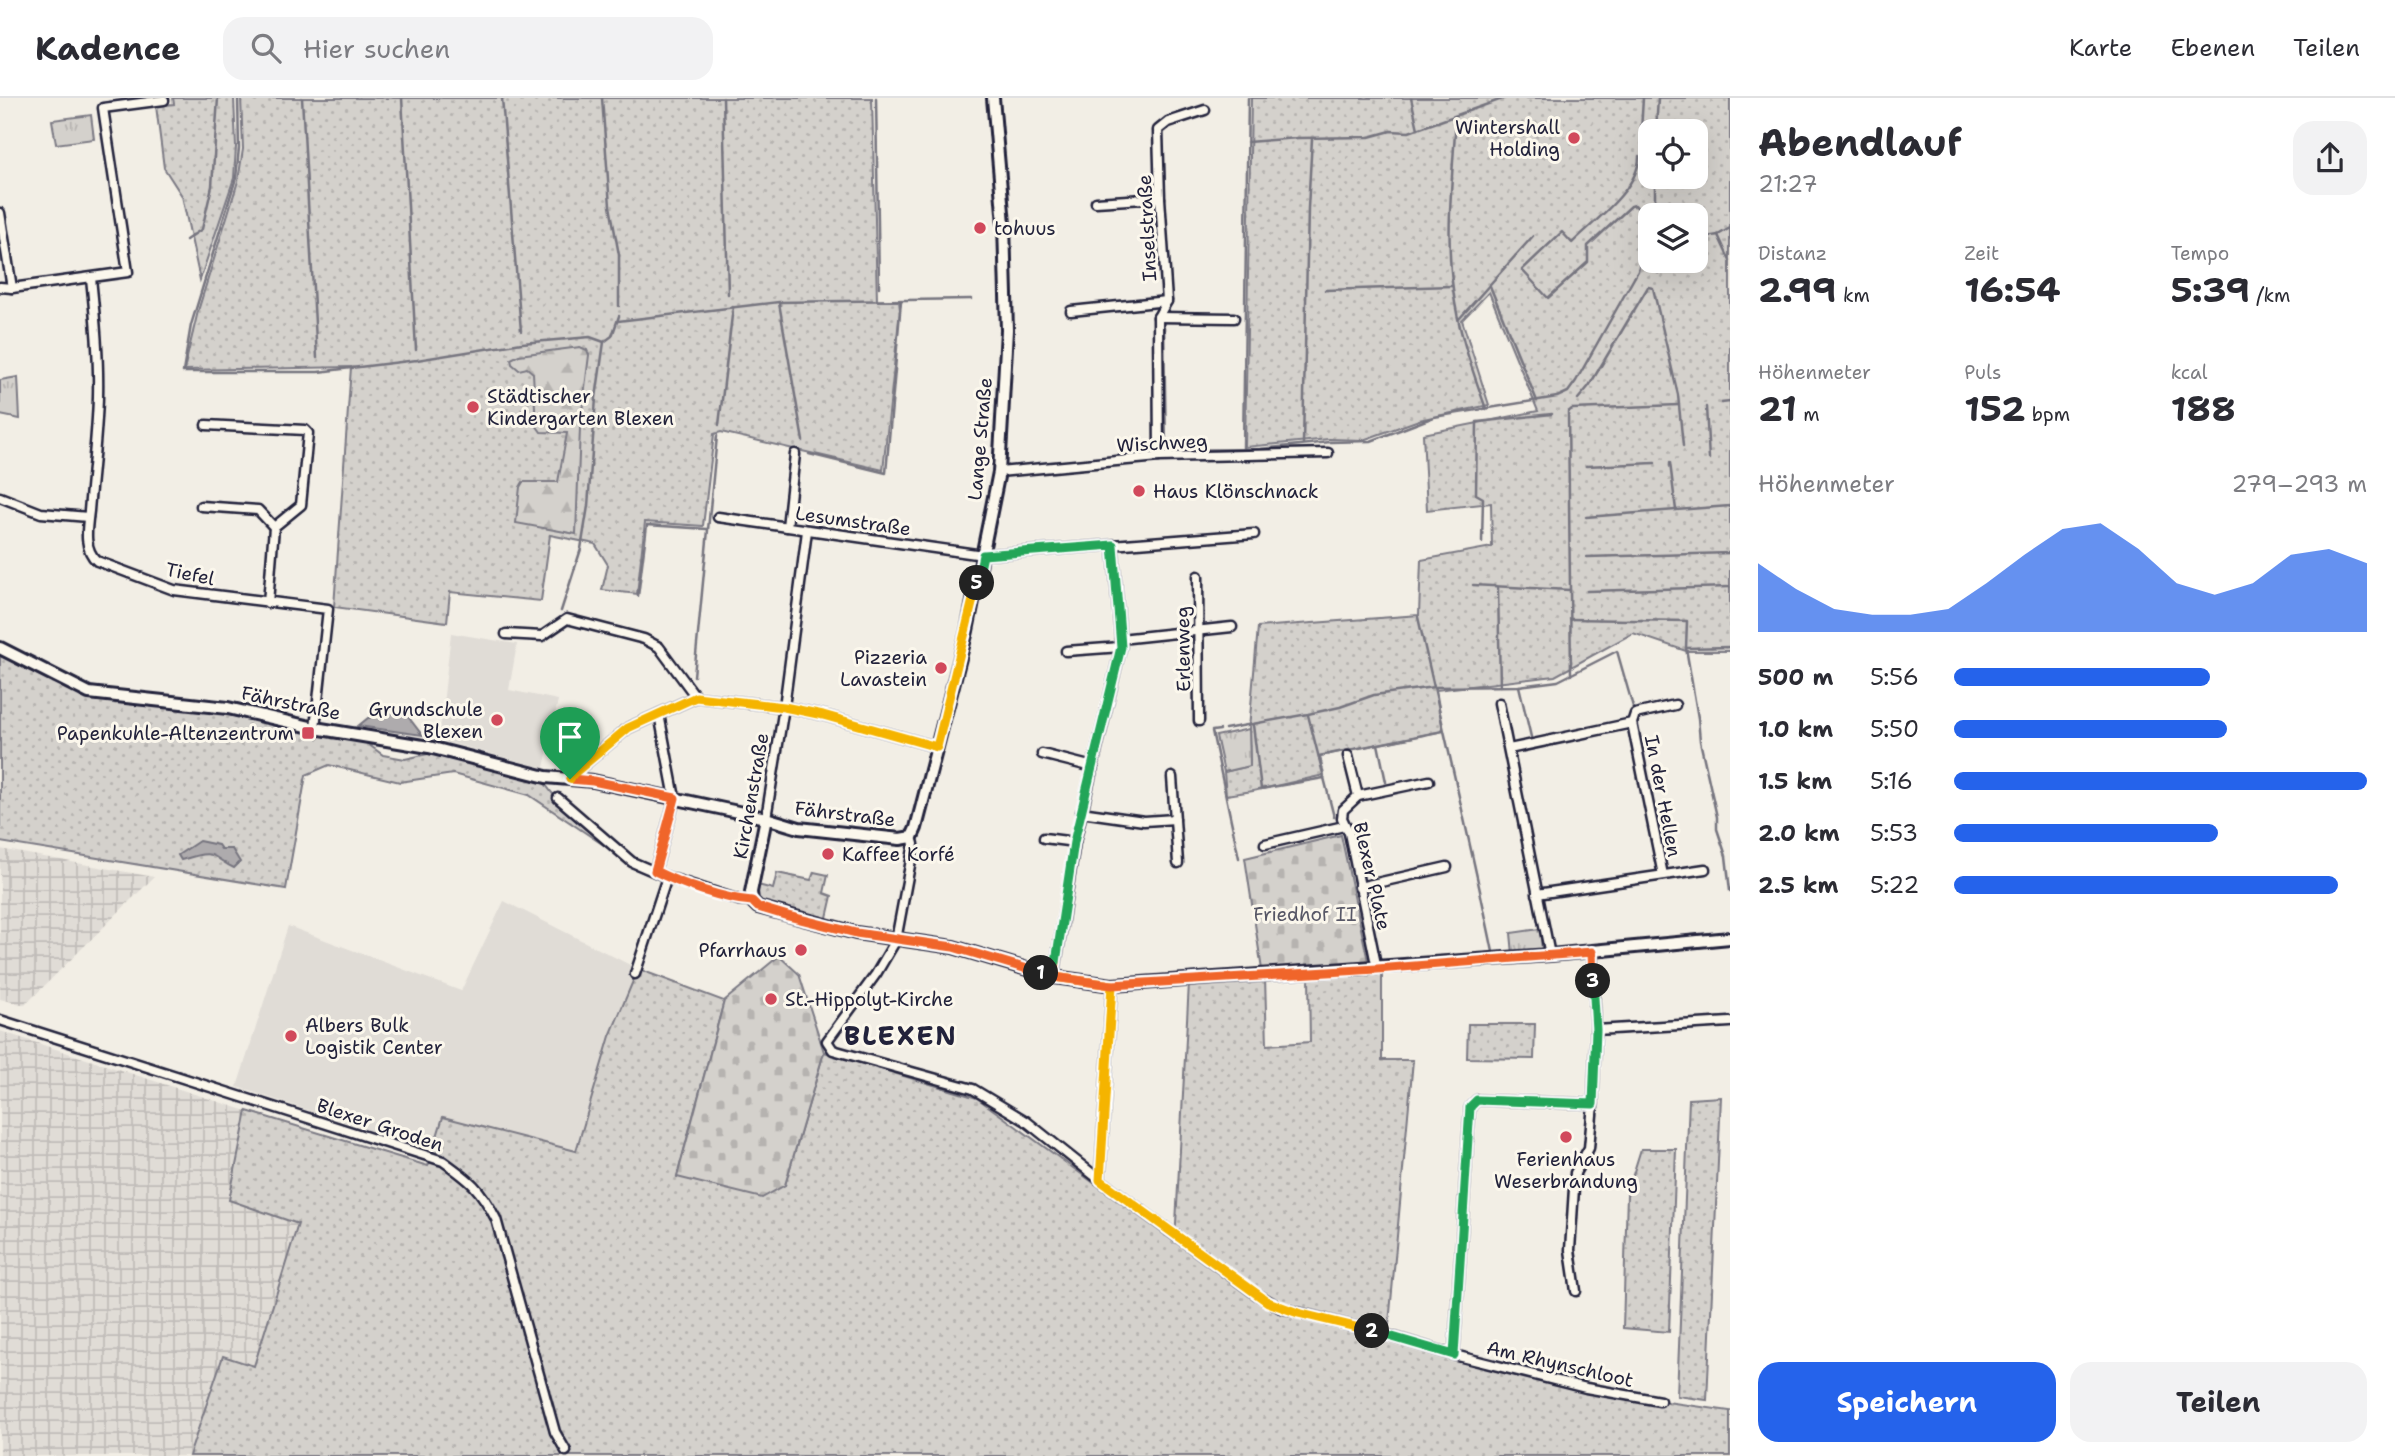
<!DOCTYPE html>
<html lang="de">
<meta charset="utf-8">
<style>
:root{--surface:#fff;--page:#f2f2f3;--text:#2b2b33;--muted:#7c7c81;--line:#e1e1e2;--accent:#2563eb}
body{margin:0;font-family:"Shantell Sans",sans-serif;background:var(--page);color:var(--text);height:100vh;display:flex;flex-direction:column;font-size:26px;white-space:nowrap}
*{box-sizing:border-box;margin:0}
p{font-size:23px;color:var(--muted)}
.icon{flex:none;width:38px;height:38px;fill:none;stroke:currentColor;stroke-width:2;stroke-linecap:round;stroke-linejoin:round}
.map{position:relative;flex:1;overflow:hidden}
.sheet{display:flex;flex-direction:column;background:var(--surface);width:665px}
.sheet>*{flex:none}
.buttons{position:absolute;left:1638px;top:21px;display:grid;gap:14px}
.buttons a{display:grid;place-items:center;width:70px;height:70px;border-radius:14px;background:var(--surface);box-shadow:0 7px 28px #0002;font-size:35px}
.pin{position:absolute;display:grid;place-items:center;width:60px;height:60px;color:#fff;margin:-72px -30px;border-radius:50% 50% 50% 0;rotate:-45deg;box-shadow:0 0 7px #0007}
.pin .icon{rotate:45deg}
.km{position:absolute;width:35px;height:35px;margin:-18px;border-radius:50%;background:#222;color:#fff;font-size:19px;line-height:35px;text-align:center}
.round{display:grid;place-items:center;flex:none;width:74px;height:74px;border-radius:21px;background:var(--page)}
.headline{display:flex;align-items:center;justify-content:space-between;height:119px;padding:0 28px}
h1{font-size:38px;font-weight:700;line-height:52px}
.figures{display:grid;grid-template-columns:repeat(3,1fr);gap:10px;height:119px;padding:7px 28px}
.figures div{display:grid;align-content:center}
.figures b{font-size:35px;font-weight:700}
.figures small{font-size:19px;font-weight:400}
.figures p{font-size:19px}
.chart{height:196px;padding:14px 28px}
.chart p{display:flex;justify-content:space-between}
.chart svg{width:100%;height:126px;margin-top:7px;fill:var(--accent);opacity:.7}
.action{display:flex;gap:14px;margin-top:auto;padding:14px 28px}
.action a{flex:1;height:80px;border-radius:21px;background:var(--accent);color:#fff;font-size:28px;font-weight:700;line-height:80px;text-align:center}
.action a+a{background:var(--page);color:var(--text)}
ul{padding:0 28px;list-style:none;font-size:23px}
li{display:grid;grid-template-columns:112px 84px 1fr;align-items:center;height:52px}
li i{height:18px;border-radius:9px;background:var(--accent)}
header{display:flex;align-items:center;gap:42px;box-sizing:border-box;height:98px;padding:0 35px;background:var(--surface);border-bottom:2px solid var(--line)}
header strong{font-size:33px}
nav{display:flex;gap:38px;margin-inline-start:auto;font-size:24px}
.search{width:490px;height:63px;background:var(--page);display:flex;align-items:center;gap:18px;box-sizing:border-box;padding:0 24px;border-radius:21px;color:var(--muted);font-size:26px}
main{display:flex;flex:1;min-height:0}
.map>svg:first-child{display:block}
.built{fill:#e0dcd6}
.industrial{fill:url(#industrial-grid)}
.grass{fill:url(#grass-dots);stroke:#7b7a84;stroke-width:2;fill-rule:evenodd}
.forest{fill:url(#forest-firs);stroke:#7b7a84;stroke-width:2}
.cemetery{fill:url(#cemetery-stones);stroke:#7b7a84;stroke-width:2}
.park{fill:url(#park-tufts);stroke:#7b7a84;stroke-width:2}
.water{fill:#aeabad;stroke:#76747f;stroke-width:2}
.lines{fill:none;stroke-linecap:round;stroke-linejoin:round}
.stream{stroke:#76747f;stroke-width:2.5}
.street-casing{stroke:#22223b;stroke-width:13}
.secondary-casing{stroke:#22223b;stroke-width:16}
.street{stroke:#fbf7ec;stroke-width:8}
.secondary{stroke:#fbf7ec;stroke-width:10}
.split-1-casing{stroke:#fff;stroke-width:14}
.split-2-casing{stroke:#fff;stroke-width:14}
.split-3-casing{stroke:#fff;stroke-width:14}
.split-4-casing{stroke:#fff;stroke-width:14}
.split-5-casing{stroke:#fff;stroke-width:14}
.split-6-casing{stroke:#fff;stroke-width:14}
.split-1{stroke:#f0652b;stroke-width:9}
.split-2{stroke:#f5b400;stroke-width:9}
.split-3{stroke:#22a559;stroke-width:9}
.split-4{stroke:#f0652b;stroke-width:9}
.split-5{stroke:#22a559;stroke-width:9}
.split-6{stroke:#f5b400;stroke-width:9}
.poi-dot{fill:#d1495b;stroke:#fbf7ec;stroke-width:2.5}
.labels{text-anchor:middle;dominant-baseline:central;stroke-width:6;stroke-linejoin:round;paint-order:stroke}
.poi-label{font-size:19px;fill:#22223b;stroke:#fbf7ec;text-anchor:start}
.street-label{font-size:19px;fill:#22223b;stroke:#fbf7ec}
.park-label{font-size:19px;fill:#575766;stroke:#fbf7ec}
.district-label{font-size:26px;font-weight:bold;letter-spacing:2px;fill:#22223b;stroke:#fbf7ec}
</style>
<header>
<strong>Kadence</strong>
<div class="search"><svg class="icon" aria-label="search" viewBox="0 0 24 24"><circle cx="10" cy="10" r="6"/><path d="M15 15l6 6"/></svg>Hier suchen</div>
<nav><a>Karte</a><a>Ebenen</a><a>Teilen</a></nav>
</header>
<main>
<div class="map">
<svg width="1730" height="1358" viewBox="0 0 1730 1358">
<defs>
<pattern id="industrial-grid" width="8" height="8" patternUnits="userSpaceOnUse" patternTransform="scale(1.75)"><rect width="8" height="8" fill="#e0dcd6"/><path d="M0 4h8M4 0v8" fill="none" stroke="#c0bcb9"/></pattern>
<pattern id="grass-dots" width="8" height="8" patternUnits="userSpaceOnUse" patternTransform="scale(1.75)"><rect width="8" height="8" fill="#d4d1cc"/><path d="M2 2h.1M6 6h.1" fill="none" stroke="#b6b3b0" stroke-width="1.8" stroke-linecap="round"/></pattern>
<pattern id="forest-firs" width="22" height="20" patternUnits="userSpaceOnUse" patternTransform="scale(1.75)"><rect width="22" height="20" fill="#d4d1cc"/><path d="M5 1l3.5 6h-7zM16 11l3.5 6h-7z" fill="#b6b3b0"/></pattern>
<pattern id="cemetery-stones" width="16" height="16" patternUnits="userSpaceOnUse" patternTransform="scale(1.75)"><rect width="16" height="16" fill="#d4d1cc"/><path d="M2 7V4a2 2 0 0 1 4 0v3zM10 15v-3a2 2 0 0 1 4 0v3z" fill="#b6b3b0"/></pattern>
<pattern id="park-tufts" width="24" height="20" patternUnits="userSpaceOnUse" patternTransform="scale(1.75)"><rect width="24" height="20" fill="#d4d1cc"/><path d="M3 7l-1-3M5 7V3M7 7l1-3M15 17l-1-3M17 17v-4M19 17l1-3" fill="none" stroke="#b6b3b0"/></pattern>
</defs>
<rect width="100%" height="100%" fill="#f2eee5"/>
<filter id="ink" filterUnits="userSpaceOnUse"><feTurbulence type="fractalNoise" baseFrequency=".0143" numOctaves="2"/><feDisplacementMap in="SourceGraphic" scale="14" xChannelSelector="R" yChannelSelector="G"/><feConvolveMatrix kernelMatrix="1 2 1 2 8 2 1 2 1" color-interpolation-filters="sRGB"/></filter>
<g filter="url(#ink)">
<g class="built">
<path d="M451 535 517 546 509 592 558 602 544 670 439 642Z"/>
<path d="M504 803 638 871 610 938 575 1055 443 1020 433 1053 237 989 288 828 461 893Z"/>
</g>
<g class="industrial">
<path d="M0 751 154 779 25 907 0 901Z"/>
<path d="M0 933 247 1013 229 1102 298 1125 254 1269 223 1258 189 1358H0Z"/>
</g>
<g class="grass">
<path d="M173 0H234L236 49 234 80 200 182 182 98 164 70 156 8 174 6Z"/>
<path d="M241 0H872L877 203H899L900 212 883 372 721 334 714 336 703 428 645 424 637 496 602 492 608 467 595 446 550 437 541 503 450 494 447 524 334 509 351 269 184 272 198 213 238 83 243 51Z"/>
<path d="M1251 0H1730V553H1686L1633 535 1555 578 1436 592 1443 633 1320 658 1324 677 1253 693 1226 697 1224 674 1250 668 1249 631 1258 529 1419 517 1421 462 1492 449 1491 405 1427 412 1423 336 1538 313 1489 194 1462 222 1489 307 1419 322 1363 342 1329 341 1245 349ZM1650 33H1696V79H1650ZM1650 117H1696V163H1650Z"/>
<path d="M0 556 66 589 97 600 203 612 365 644 383 657 405 661 432 655 543 683C563 712 590 734 617 756L529 697 453 676 400 684 329 667 306 677 286 791 0 744Z"/>
<path d="M814 774 828 777 824 795 832 798 826 824 763 805 757 798 758 787 773 791 777 775 811 782Z"/>
<path d="M638 871 724 903 677 1078 785 1087 824 954 977 1000 1175 1144 1189 885 1265 880 1267 947 1310 944 1309 878 1382 874V962H1413L1388 1237 1513 1273 1660 1303 1730 1313V1358H189L223 1258 254 1268 298 1126 229 1102 247 1013 428 1068 443 1019 576 1053 610 938Z"/>
<path d="M1468 926H1535L1534 961 1467 960Z"/>
<path d="M1721 999 1707 1302 1677 1298 1689 1001Z"/>
<path d="M1641 1051H1676L1669 1234 1623 1230 1627 1096Z"/>
</g>
<path class="forest" d="M580 249 587 252 589 257 580 330 576 436 516 425 520 389 523 384H558L567 335 541 334 536 327 533 275 527 270 519 272 512 266 511 261 519 257Z"/>
<g class="cemetery">
<path d="M1341 737 1368 863 1262 872 1245 760Z"/>
<path d="M779 858 799 876 824 954 785 1087 762 1100 677 1079 724 903Z"/>
</g>
<g class="park">
<path d="M91 17 94 41 56 46 52 22Z"/>
<path d="M18 279 20 321 0 317V282Z"/>
<path d="M1249 631 1250 668 1224 674 1216 638Z"/>
<path d="M1540 831 1542 852 1513 856 1511 835Z"/>
</g>
<g class="water">
<path d="M388 615 406 616 422 637 358 628 368 620Z"/>
<path d="M199 743 218 747 221 751H232L240 764 234 770C225 766 221 762 214 758 206 753 190 760 181 762L178 757Z"/>
</g>
<g class="lines">
<g class="stream">
<path d="M238 0 239 50 236 80 191 227 183 274H318L417 262 522 245 590 239 604 244"/>
<path d="M302 0 317 260"/>
<path d="M402 0 416 252"/>
<path d="M502 0 521 233"/>
<path d="M602 0 610 108 619 157V208"/>
<path d="M723 0 728 196"/>
<path d="M876 0 879 189"/>
<path d="M1411 0 1418 31"/>
<path d="M1456 18C1453 75 1445 135 1453 191 1458 233 1472 271 1486 311"/>
<path d="M1641 33 1643 0"/>
<path d="M1656 33 1658 0"/>
<path d="M1247 44 1298 40 1369 39 1391 33 1409 34 1505 0"/>
<path d="M1655 117V82"/>
<path d="M1718 137 1730 130"/>
<path d="M1696 141 1718 137 1730 163"/>
<path d="M186 142 202 131 212 88 218 0"/>
<path d="M1658 175 1665 163"/>
<path d="M1490 188 1537 303"/>
<path d="M1325 192 1452 188"/>
<path d="M779 205 803 343"/>
<path d="M1459 221 1533 138"/>
<path d="M618 223 779 204 971 201"/>
<path d="M1164 229 1166 352 1260 351 1330 344 1371 343 1434 319 1557 299 1568 294 1576 283 1638 173 1642 154 1641 114 1635 107 1631 108 1588 148V164L1548 200 1522 172 1562 134 1572 145C1593 124 1640 90 1639 58"/>
<path d="M1578 301 1589 288 1648 189 1653 190 1678 297 1683 348"/>
<path d="M1721 305 1730 304"/>
<path d="M1706 309 1709 361"/>
<path d="M1572 311 1679 307"/>
<path d="M719 327 733 209"/>
<path d="M1303 346 1308 110 1312 41"/>
<path d="M1243 351 1248 0"/>
<path d="M809 356 886 375 901 203"/>
<path d="M1670 365 1676 412 1730 408"/>
<path d="M1586 368 1655 365"/>
<path d="M1586 419 1676 412"/>
<path d="M1482 444 1483 400 1476 396 1477 324 1552 316"/>
<path d="M1587 459 1730 455"/>
<path d="M1473 487 1570 492"/>
<path d="M1498 490 1500 588"/>
<path d="M1587 493 1730 489"/>
<path d="M638 498 647 427 707 431"/>
<path d="M561 513 581 451 588 408 596 300 604 244 612 238 619 218"/>
<path d="M1418 519C1443 630 1470 742 1493 854"/>
<path d="M1570 521 1687 523 1686 550 1698 620 1700 643 1717 719V731L1726 758 1730 793"/>
<path d="M1686 550 1730 549"/>
<path d="M1571 577 1568 314 1572 311"/>
<path d="M694 578 717 338"/>
<path d="M1519 588 1531 639"/>
<path d="M1308 617 1334 719"/>
<path d="M1253 627 1261 691 1324 680"/>
<path d="M1225 631 1308 616 1340 609 1374 597 1434 589 1519 588 1558 583 1617 553 1633 609"/>
<path d="M1220 632 1212 633 1239 760"/>
<path d="M1378 646 1386 684"/>
<path d="M1319 658 1443 633"/>
</g>
<defs>
<g id="street">
<path d="M1096 104 1160 100"/>
<path d="M0 115 12 190"/>
<path d="M91 180C95 219 99 259 98 299 97 337 92 375 89 413 87 430 83 451 97 463L174 492 328 511 315 630"/>
<path d="M0 189 12 190 128 174 103 10 164 2"/>
<path d="M1071 213 1167 203"/>
<path d="M1158 219 1234 220"/>
<path d="M206 327 305 332 308 335 301 407 274 429 268 505"/>
<path d="M1159 359 1158 219 1167 203 1160 100 1158 32 1168 24 1205 12"/>
<path d="M999 374 1159 359 1328 355"/>
<path d="M0 399 41 415 88 419"/>
<path d="M201 408 258 412 274 429"/>
<path d="M718 419 983 457 1254 436"/>
<path d="M787 429 795 356"/>
<path d="M1198 478 1199 623"/>
<path d="M506 536 542 538 567 521 644 541 659 549 696 599"/>
<path d="M1120 541 1232 529"/>
<path d="M1066 553 1121 549"/>
<path d="M1499 605 1550 857"/>
<path d="M1632 625 1663 777"/>
<path d="M1509 651 1632 625 1635 616 1675 607"/>
<path d="M1042 656 1093 669"/>
<path d="M1348 658 1358 698 1343 712 1342 720 1349 735 1377 871"/>
<path d="M1172 679 1178 765"/>
<path d="M570 681 573 676 628 630 696 599 784 609 823 617 937 649"/>
<path d="M1358 698 1429 683"/>
<path d="M558 700 632 764 667 779 739 802 752 803"/>
<path d="M1081 714 1144 723 1175 721"/>
<path d="M766 720 784 609 807 433"/>
<path d="M912 739 914 746 896 842 876 876 827 943 833 952 973 991 1026 1023 1100 1082 1256 1196 1281 1210 1387 1237 1454 1257 1586 1290 1660 1303"/>
<path d="M1044 740 1075 744"/>
<path d="M1265 746 1344 728"/>
<path d="M655 773 675 700 659 616"/>
<path d="M1359 789 1447 769"/>
<path d="M1537 796 1705 771"/>
<path d="M635 876 667 779"/>
<path d="M1054 879 1075 744 1121 549 1113 447"/>
<path d="M0 922 443 1063C471 1083 480 1090 496 1121L555 1334 566 1353"/>
<path d="M1596 932 1730 924"/>
<path d="M1100 1082 1112 887"/>
<path d="M1576 1193 1570 1152 1575 1075 1589 1050 1593 1006 1596 932 1592 854"/>
<path d="M1454 1257 1470 1009 1477 1002 1593 1006"/>
</g>
<g id="secondary">
<path d="M0 550 89 595 228 610 315 630 429 649 546 679 593 683 766 720 799 730 900 741 912 739 916 730 967 533 999 374 1007 232 1004 126 993 0"/>
<path d="M766 720 751 794 752 803 758 809 856 835 953 849 1054 879 1112 887 1550 857 1730 840"/>
</g>
</defs>
<use href="#street" class="street-casing"/>
<use href="#secondary" class="secondary-casing"/>
<use href="#street" class="street"/>
<use href="#secondary" class="secondary"/>
</g>
</g>
<g class="lines" filter="url(#ink)">
<defs>
<path id="split-1" d="M570 681 593 683 675 700 655 773C681 786 723 801 752 803L758 809 788 818 856 835 953 849 1041 875"/>
<path id="split-2" d="M1041 875 1054 879 1112 887 1100 1082 1268 1204 1298 1215 1372 1233"/>
<path id="split-3" d="M1372 1233 1454 1257 1470 1009 1477 1002 1593 1006 1596 932 1593 883"/>
<path id="split-4" d="M1056 864 1054 879 1112 887 1377 871 1592 854 1593 883"/>
<path id="split-5" d="M977 485 983 457 1113 447 1121 549 1074 744 1056 864"/>
<path id="split-6" d="M570 681 573 676 628 630 696 599 784 609 823 617 937 649 977 485"/>
</defs>
<use href="#split-1" class="split-1-casing"/>
<use href="#split-2" class="split-2-casing"/>
<use href="#split-3" class="split-3-casing"/>
<use href="#split-4" class="split-4-casing"/>
<use href="#split-5" class="split-5-casing"/>
<use href="#split-6" class="split-6-casing"/>
<use href="#split-1" class="split-1"/>
<use href="#split-2" class="split-2"/>
<use href="#split-3" class="split-3"/>
<use href="#split-4" class="split-4"/>
<use href="#split-5" class="split-5"/>
<use href="#split-6" class="split-6"/>
</g>
<g class="poi-dot">
<circle cx="1574" cy="40" r="7"/>
<circle cx="980" cy="130" r="7"/>
<circle cx="473" cy="309" r="7"/>
<circle cx="1139" cy="393" r="7"/>
<circle cx="941" cy="570" r="7"/>
<circle cx="497" cy="622" r="7"/>
<rect x="301" y="628" width="14" height="14" rx="3.5"/>
<circle cx="828" cy="756" r="7"/>
<circle cx="801" cy="852" r="7"/>
<circle cx="771" cy="901" r="7"/>
<circle cx="291" cy="938" r="7"/>
<circle cx="1566" cy="1039" r="7"/>
</g>
<g class="labels">
<g class="poi-label">
<text x="1560" y="29" text-anchor="end">Wintershall<tspan x="1560" dy="22">Holding</tspan></text>
<text x="994" y="130">tohuus</text>
<text x="487" y="298">Städtischer<tspan x="487" dy="22">Kindergarten Blexen</tspan></text>
<text x="1153" y="393">Haus Klönschnack</text>
<text x="927" y="559" text-anchor="end">Pizzeria<tspan x="927" dy="22">Lavastein</tspan></text>
<text x="483" y="611" text-anchor="end">Grundschule<tspan x="483" dy="22">Blexen</tspan></text>
<text x="294" y="635" text-anchor="end">Papenkuhle-Altenzentrum</text>
<text x="842" y="756">Kaffee Korfé</text>
<text x="787" y="852" text-anchor="end">Pfarrhaus</text>
<text x="785" y="901">St.-Hippolyt-Kirche</text>
<text x="305" y="927">Albers Bulk<tspan x="305" dy="22">Logistik Center</tspan></text>
<text x="1566" y="1061" text-anchor="middle">Ferienhaus<tspan x="1566" dy="22">Weserbrandung</tspan></text>
</g>
<g class="street-label">
<text transform="translate(1147 130) rotate(-93)">Inselstraße</text>
<text transform="translate(980 341) rotate(-85)">Lange Straße</text>
<text transform="translate(1162 345) rotate(-3)">Wischweg</text>
<text transform="translate(853 423) rotate(8)">Lesumstraße</text>
<text transform="translate(190 476) rotate(12)">Tiefel</text>
<text transform="translate(1183 551) rotate(-91)">Erlenweg</text>
<text transform="translate(291 605) rotate(12)">Fährstraße</text>
<text transform="translate(751 698) rotate(-80)">Kirchenstraße</text>
<text transform="translate(1663 698) rotate(79)">In der Hellen</text>
<text transform="translate(845 716) rotate(7)">Fährstraße</text>
<text transform="translate(1372 778) rotate(77)">Blexer Plate</text>
<text transform="translate(380 1027) rotate(18)">Blexer Groden</text>
<text transform="translate(1560 1266) rotate(13)">Am Rhynschloot</text>
</g>
<g class="park-label">
<text x="1305" y="816">Friedhof II</text>
</g>
<g class="district-label">
<text x="901" y="937">BLEXEN</text>
</g>
</g>
</svg>
<div class="buttons">
<a><svg class="icon" aria-label="locate" viewBox="0 0 24 24"><circle cx="12" cy="12" r="6"/><path d="M12 2v4M12 18v4M2 12h4M18 12h4"/></svg></a>
<a><svg class="icon" aria-label="layers" viewBox="0 0 24 24"><path d="M12 4l9 5-9 5-9-5zM3 14l9 5 9-5"/></svg></a>
</div>
<div class="pin" style="left:570px;top:681px;background:#1e9e55"><svg class="icon" aria-label="arrive" viewBox="0 0 24 24"><path d="M6 21V4h12l-3 4 3 4H6"/></svg></div>
<b class="km" style="left:1041px;top:875px">1</b>
<b class="km" style="left:1372px;top:1233px">2</b>
<b class="km" style="left:1593px;top:883px">3</b>
<b class="km" style="left:977px;top:485px">5</b>
</div>
<section class="sheet">
<div class="headline"><div><h1>Abendlauf</h1><p>21:27</p></div><a class="round"><svg class="icon" aria-label="share" viewBox="0 0 24 24"><path d="M12 15V3M7 8l5-5 5 5M5 13v7h14v-7"/></svg></a></div>
<div class="figures">
<div><p>Distanz</p><b>2.99<small> km</small></b></div>
<div><p>Zeit</p><b>16:54</b></div>
<div><p>Tempo</p><b>5:39<small> /km</small></b></div>
</div>
<div class="figures">
<div><p>Höhenmeter</p><b>21<small> m</small></b></div>
<div><p>Puls</p><b>152<small> bpm</small></b></div>
<div><p>kcal</p><b>188</b></div>
</div>
<div class="chart"><p><span>Höhenmeter</span>279–293 m</p>
<svg viewBox="0 0 160 44" preserveAspectRatio="none"><path d="M0 44V20L10 29L20 36L30 38L40 38L50 36L60 27L70 17L80 8L90 6L100 15L110 27L120 31L130 27L140 17L150 15L160 20V44z"/></svg>
</div>
<ul>
<li><b>500 m</b>5:56<i style="width:62%"></i></li>
<li><b>1.0 km</b>5:50<i style="width:66%"></i></li>
<li><b>1.5 km</b>5:16<i style="width:100%"></i></li>
<li><b>2.0 km</b>5:53<i style="width:64%"></i></li>
<li><b>2.5 km</b>5:22<i style="width:93%"></i></li>
</ul>
<div class="action"><a>Speichern</a><a>Teilen</a></div>
</section>
</main>
